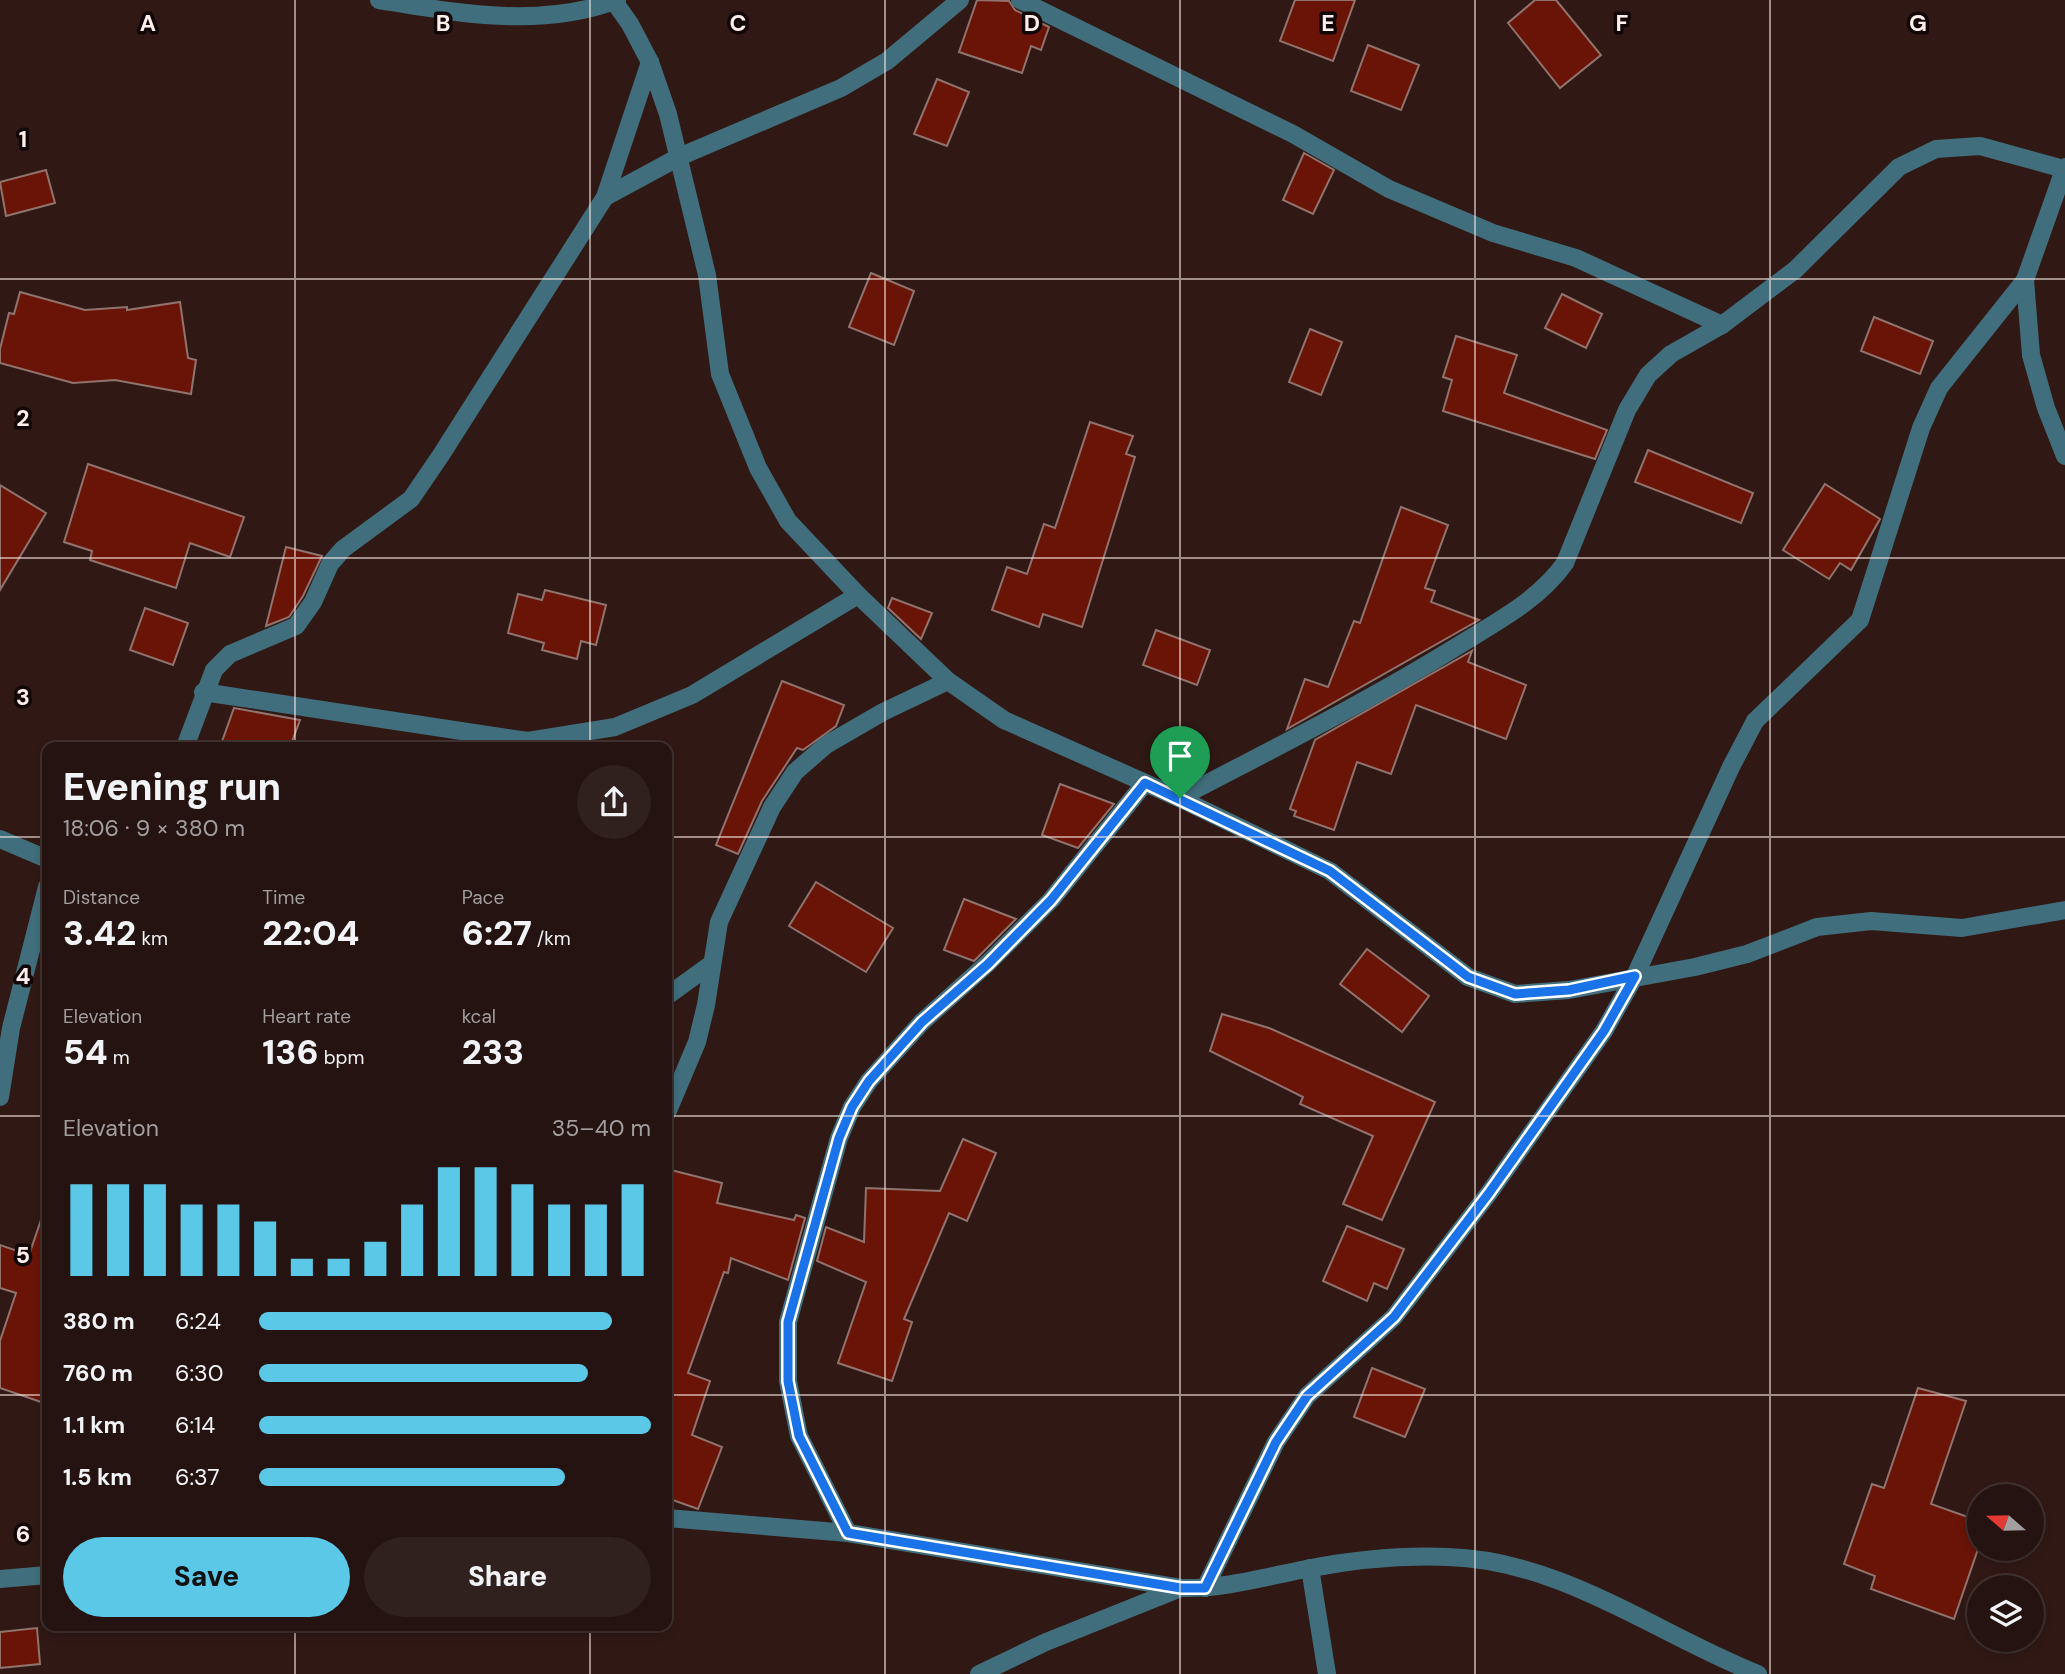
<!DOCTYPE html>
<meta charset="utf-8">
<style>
:root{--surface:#241310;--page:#30201e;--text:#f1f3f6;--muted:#a39e9f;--line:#413230;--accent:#5bc8e7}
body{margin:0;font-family:"DM Sans",sans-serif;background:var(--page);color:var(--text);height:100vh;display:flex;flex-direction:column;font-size:26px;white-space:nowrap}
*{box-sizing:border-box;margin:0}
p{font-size:23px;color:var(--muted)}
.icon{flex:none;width:38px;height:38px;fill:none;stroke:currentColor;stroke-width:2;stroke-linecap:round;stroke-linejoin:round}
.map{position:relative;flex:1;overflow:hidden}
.details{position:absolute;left:42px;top:742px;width:630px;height:889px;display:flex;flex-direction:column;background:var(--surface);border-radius:14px;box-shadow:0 4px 10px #0003,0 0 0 2px var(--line)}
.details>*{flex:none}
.needle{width:46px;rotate:290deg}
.tools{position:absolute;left:1967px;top:1484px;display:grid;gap:14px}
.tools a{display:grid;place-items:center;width:77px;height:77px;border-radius:50%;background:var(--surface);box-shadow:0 4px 10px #0003,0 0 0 2px var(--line);font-size:35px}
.pin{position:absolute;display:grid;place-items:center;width:60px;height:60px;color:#fff;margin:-72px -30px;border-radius:50% 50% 50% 0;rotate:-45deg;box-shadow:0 0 7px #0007}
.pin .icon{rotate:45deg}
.round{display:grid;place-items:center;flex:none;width:74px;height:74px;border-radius:37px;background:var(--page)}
.overview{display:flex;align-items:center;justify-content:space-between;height:119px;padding:0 21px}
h1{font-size:38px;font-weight:800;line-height:52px}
.stats{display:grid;grid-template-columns:repeat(3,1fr);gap:10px;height:119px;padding:7px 21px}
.stats div{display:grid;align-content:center}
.stats b{font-size:35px;font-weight:800}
.stats small{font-size:19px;font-weight:400}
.stats p{font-size:19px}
.chart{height:196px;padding:14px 21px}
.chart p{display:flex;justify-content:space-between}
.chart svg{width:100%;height:126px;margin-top:7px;stroke:var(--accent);stroke-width:6}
.primary-button{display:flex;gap:14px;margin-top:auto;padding:14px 21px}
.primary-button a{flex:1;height:80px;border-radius:42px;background:var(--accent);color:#111;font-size:28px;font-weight:800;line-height:80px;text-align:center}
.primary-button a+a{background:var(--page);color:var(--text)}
ul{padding:0 21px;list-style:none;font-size:23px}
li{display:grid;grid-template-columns:112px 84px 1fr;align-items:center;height:52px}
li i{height:18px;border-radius:9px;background:var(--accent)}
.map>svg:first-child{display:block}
.building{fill:#6a1408;stroke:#90736d;stroke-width:2}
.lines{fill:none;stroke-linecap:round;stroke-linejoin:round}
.street{stroke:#416e7c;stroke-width:18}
.route-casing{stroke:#fff;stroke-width:14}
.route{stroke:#1a73e8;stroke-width:9}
.grid{fill:none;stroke:#ffeeea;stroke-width:2;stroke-opacity:0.55}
.grid-label{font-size:23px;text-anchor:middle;font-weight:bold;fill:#ffeeea;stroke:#110706;stroke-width:7;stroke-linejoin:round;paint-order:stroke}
</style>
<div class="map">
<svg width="2065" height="1674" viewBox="0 0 2065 1674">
<rect width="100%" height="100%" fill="#301915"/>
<g class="building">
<path d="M977 0 1009 1 1015 10 1049 27 1041 50 1031 46 1022 73 959 52Z"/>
<path d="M1295 0H1355L1333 61 1280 41Z"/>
<path d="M1535 0H1556L1601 55 1560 88 1508 23Z"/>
<path d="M1368 45 1419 65 1401 110 1351 91Z"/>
<path d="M937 79 969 92 947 146 914 134Z"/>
<path d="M1304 153 1334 170 1313 214 1283 200Z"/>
<path d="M46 170 55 203 6 216 0 182Z"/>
<path d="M871 273 914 291 894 345 849 327Z"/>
<path d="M20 292 85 310 127 307V310L180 302 188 358 196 360 191 394 115 380 73 383 0 363V349L9 313 14 314Z"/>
<path d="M1562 294 1602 314 1586 348 1545 328Z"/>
<path d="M1874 317 1933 341 1920 374 1861 351Z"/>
<path d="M1310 329 1342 342 1321 395 1289 382Z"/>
<path d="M1456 336 1517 355 1504 393 1607 430 1595 459 1443 411 1452 380 1443 377Z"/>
<path d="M1090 422 1133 436 1126 454 1135 457 1082 627 1043 614 1039 627 992 610 1007 567 1027 574 1044 524 1055 528Z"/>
<path d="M1648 450 1753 493 1741 523 1635 482Z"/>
<path d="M88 464 244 517 230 557 190 543 176 588 90 560 92 551 64 542Z"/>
<path d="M1825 484 1880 519 1851 570 1840 563 1829 579 1783 550Z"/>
<path d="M0 485 46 513 0 590Z"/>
<path d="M1401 507 1448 525 1425 588 1435 591 1431 602 1479 620 1287 729 1305 679 1328 687 1354 621 1360 623Z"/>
<path d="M286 547 322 556 303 596 289 617 266 626Z"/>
<path d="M545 590 606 605 596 645 581 641 577 659 542 650 544 643 508 633 518 594 542 600Z"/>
<path d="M892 598 932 613 921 639 888 608Z"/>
<path d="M145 608 188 623 173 665 130 650Z"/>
<path d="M1156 630 1210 650 1197 685 1143 665Z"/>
<path d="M1472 651 1468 662 1526 685 1506 739 1416 705 1391 774 1357 762 1334 830 1294 816 1296 811 1290 809 1315 740Z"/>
<path d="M782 681 844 705 836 726 803 750 797 748 762 801 738 854 716 845Z"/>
<path d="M234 708 300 720 290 747H220Z"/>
<path d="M1060 784 1114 804 1078 848 1042 835Z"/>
<path d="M816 882 893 928 866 972 789 926Z"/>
<path d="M964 899 1016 919 974 961 944 950Z"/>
<path d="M1367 949 1429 996 1402 1032 1340 984Z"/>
<path d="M1222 1014 1269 1028 1435 1102 1382 1220 1343 1204 1373 1136 1300 1104 1303 1097 1210 1051Z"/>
<path d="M963 1139 996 1153 967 1221 949 1213 904 1319 912 1322 892 1381 838 1363 866 1282 817 1261 826 1227 864 1242 866 1188 940 1191Z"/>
<path d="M667 1169 722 1183 717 1203 794 1220 796 1215 805 1218 788 1280 731 1258 728 1273 724 1272 688 1373 710 1381 692 1435 722 1447 698 1509 667 1498Z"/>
<path d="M41 1220 47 1221V1404L0 1388V1341L16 1293 0 1288V1245L29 1255Z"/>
<path d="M1347 1226 1404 1249 1387 1289 1374 1283 1367 1301 1323 1281Z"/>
<path d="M1372 1368 1425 1389 1405 1437 1354 1417Z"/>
<path d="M1918 1388 1966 1401 1931 1504 1979 1521V1546L1954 1619 1871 1589 1875 1576 1844 1564 1872 1484 1884 1488Z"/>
<path d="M37 1628 40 1664 0 1668V1632Z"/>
</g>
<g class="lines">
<g class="street">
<path d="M379 0C458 13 539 29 617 0"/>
<path d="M613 0 630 24 650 62 668 114 707 275 720 374 758 468 788 521 858 595 948 681 1004 720 1179 798 1330 871 1468 977 1515 994 1569 990 1695 967 1747 954 1817 927 1871 921 1962 928 2065 910"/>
<path d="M1020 0 1293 134 1389 189 1493 233 1576 258 1722 325"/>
<path d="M605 197 679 157 841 88 887 61 960 0"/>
<path d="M2025 280 2031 355 2046 408 2065 456"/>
<path d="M203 692 528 741 615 727 692 695 858 595"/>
<path d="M185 747 214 670 230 654 296 626 313 602 330 564 343 549 411 499 441 455 605 197 650 62"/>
<path d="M1179 798C1273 749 1367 702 1456 647 1496 622 1538 601 1565 563L1627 410 1648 375 1671 354 1722 325 1795 270 1899 167 1936 149 1980 146 2064 169"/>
<path d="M0 839 47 859"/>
<path d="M667 996 710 965"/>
<path d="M0 1097 11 1028 47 887"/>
<path d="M667 1113 697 1042 706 1005 719 922 772 807 795 772 826 745 883 712 948 681"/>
<path d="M667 1518 848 1533 1181 1588C1223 1589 1265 1577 1306 1569 1352 1560 1401 1555 1448 1557 1561 1560 1657 1634 1758 1674"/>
<path d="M848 1533 799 1436 788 1381V1322L839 1138 852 1107 869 1081 922 1022 988 963 1051 900 1145 783"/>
<path d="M1310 1568 1327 1674"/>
<path d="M0 1579 47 1575"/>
<path d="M1205 1588 1276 1442 1307 1396 1394 1317 1489 1193 1604 1031 1635 976 1731 767 1755 721 1860 620 1921 428 1939 388 2025 280 2065 167"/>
<path d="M979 1674 1046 1642 1181 1588"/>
</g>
</g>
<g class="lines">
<defs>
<path id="route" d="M1145 783 1330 871 1468 977 1515 994 1569 990 1635 976 1604 1031 1489 1193 1394 1317 1307 1396 1276 1442 1205 1588H1181L848 1533 799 1436 788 1381V1322L839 1138 852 1107 869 1081 922 1022 988 964 1051 900Z"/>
</defs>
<use href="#route" class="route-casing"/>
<use href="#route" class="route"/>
</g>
<path class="grid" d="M295 0V747M590 0V747M885 0V1674M1180 0V1674M1475 0V1674M1770 0V1674M0 279H2065M0 558H2065M0 837H47M667 837H2065M0 1116H47M667 1116H2065M0 1395H47M667 1395H2065M295 1626V1674M590 1626V1674"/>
<g class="grid-label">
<text x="148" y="31">A</text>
<text x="443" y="31">B</text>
<text x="738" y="31">C</text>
<text x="1032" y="31">D</text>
<text x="1328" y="31">E</text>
<text x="1622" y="31">F</text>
<text x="1918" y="31">G</text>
<text x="23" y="147">1</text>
<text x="23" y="426">2</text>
<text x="23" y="705">3</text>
<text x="23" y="984">4</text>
<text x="23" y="1263">5</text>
<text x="23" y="1542">6</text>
</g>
</svg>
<div class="tools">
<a><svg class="needle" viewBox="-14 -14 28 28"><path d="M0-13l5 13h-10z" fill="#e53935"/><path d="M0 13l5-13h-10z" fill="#a39e9f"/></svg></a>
<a><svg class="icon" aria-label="layers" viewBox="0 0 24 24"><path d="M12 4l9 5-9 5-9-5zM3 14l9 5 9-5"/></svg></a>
</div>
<div class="pin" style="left:1180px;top:798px;background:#1e9e55"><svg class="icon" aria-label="arrive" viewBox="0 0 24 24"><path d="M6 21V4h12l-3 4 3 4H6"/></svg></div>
<section class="details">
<div class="overview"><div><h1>Evening run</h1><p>18:06 · 9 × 380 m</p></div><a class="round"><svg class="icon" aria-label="share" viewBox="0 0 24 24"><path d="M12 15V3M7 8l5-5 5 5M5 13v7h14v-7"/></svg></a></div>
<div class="stats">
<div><p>Distance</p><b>3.42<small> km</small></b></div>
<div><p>Time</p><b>22:04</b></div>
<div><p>Pace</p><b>6:27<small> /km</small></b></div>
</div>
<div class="stats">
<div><p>Elevation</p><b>54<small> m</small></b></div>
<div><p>Heart rate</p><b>136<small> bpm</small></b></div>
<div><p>kcal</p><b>233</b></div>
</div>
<div class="chart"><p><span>Elevation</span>35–40 m</p>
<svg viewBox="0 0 160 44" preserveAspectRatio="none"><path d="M5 44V12M15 44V12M25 44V12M35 44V19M45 44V19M55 44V25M65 44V38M75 44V38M85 44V32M95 44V19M105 44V6M115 44V6M125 44V12M135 44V19M145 44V19M155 44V12"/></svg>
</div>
<ul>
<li><b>380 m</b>6:24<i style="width:90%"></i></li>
<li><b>760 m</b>6:30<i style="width:84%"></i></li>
<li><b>1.1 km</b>6:14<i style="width:100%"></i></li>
<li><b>1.5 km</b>6:37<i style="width:78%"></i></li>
</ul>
<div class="primary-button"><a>Save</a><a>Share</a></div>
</section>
</div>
